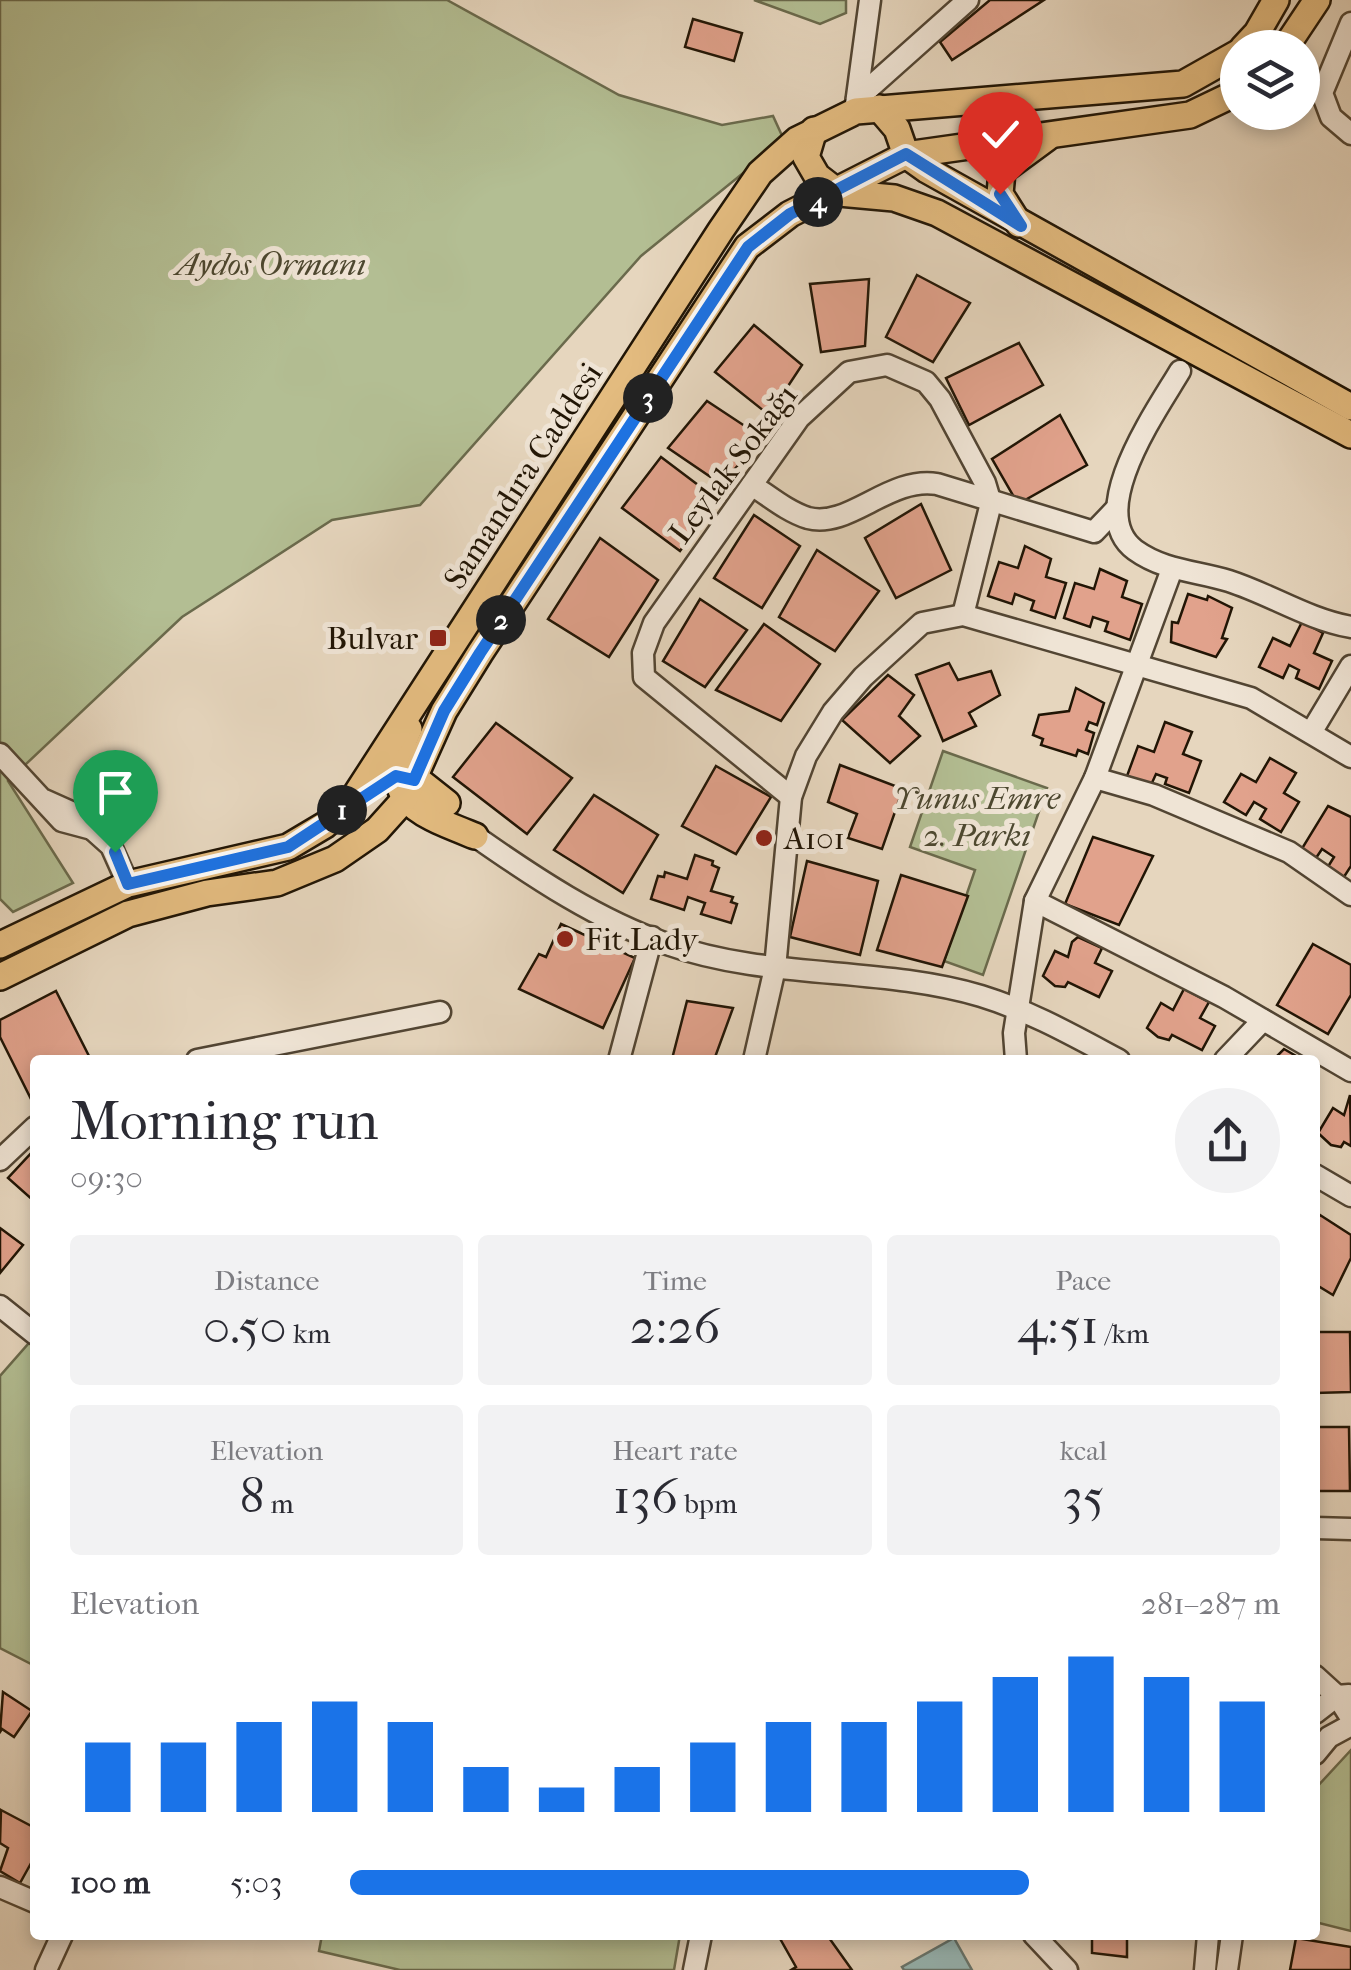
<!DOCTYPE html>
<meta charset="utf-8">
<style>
:root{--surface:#fff;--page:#f2f2f3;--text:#2b2b33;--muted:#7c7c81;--accent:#1a73e8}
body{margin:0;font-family:"IM FELL French Canon",serif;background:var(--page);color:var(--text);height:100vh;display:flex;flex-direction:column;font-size:38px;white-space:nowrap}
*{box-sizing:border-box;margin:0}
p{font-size:32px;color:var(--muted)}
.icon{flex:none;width:55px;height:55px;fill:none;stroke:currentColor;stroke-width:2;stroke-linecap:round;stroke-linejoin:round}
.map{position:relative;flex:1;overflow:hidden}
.details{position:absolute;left:30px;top:1055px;width:1290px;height:885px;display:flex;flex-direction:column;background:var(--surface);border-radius:10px;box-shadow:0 5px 15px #0003}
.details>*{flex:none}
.fabs{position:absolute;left:1220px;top:30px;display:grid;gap:20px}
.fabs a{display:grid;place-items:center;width:100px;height:100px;border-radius:50%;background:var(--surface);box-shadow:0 5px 15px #0003;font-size:50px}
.pin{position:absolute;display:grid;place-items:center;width:85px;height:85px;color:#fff;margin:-102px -42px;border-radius:50% 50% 50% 0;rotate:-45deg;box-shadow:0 0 10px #0007}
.pin .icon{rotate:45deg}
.km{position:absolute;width:50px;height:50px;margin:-25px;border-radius:50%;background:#222;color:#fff;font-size:28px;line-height:50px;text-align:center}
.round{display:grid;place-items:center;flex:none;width:105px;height:105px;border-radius:52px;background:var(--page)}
.summary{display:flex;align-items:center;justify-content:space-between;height:170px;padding:0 40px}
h1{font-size:55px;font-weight:600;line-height:75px}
.stats{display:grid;grid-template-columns:repeat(3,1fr);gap:15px;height:170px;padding:10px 40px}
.stats div{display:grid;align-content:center;border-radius:10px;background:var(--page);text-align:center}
.stats b{font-size:50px;font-weight:600}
.stats small{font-size:28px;font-weight:400}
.stats p{font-size:28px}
.chart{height:280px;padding:20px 40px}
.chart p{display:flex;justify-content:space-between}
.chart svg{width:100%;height:180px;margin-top:10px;stroke:var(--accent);stroke-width:6}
ul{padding:0 40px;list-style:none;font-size:32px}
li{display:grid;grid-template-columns:160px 120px 1fr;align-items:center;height:75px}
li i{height:25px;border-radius:12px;background:var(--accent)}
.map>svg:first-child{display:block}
.green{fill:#b3be93;stroke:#6a6a4c;stroke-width:2.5}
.water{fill:#97b8b7;stroke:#687770;stroke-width:2.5}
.building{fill:#e1a28c;stroke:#211505;stroke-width:2.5}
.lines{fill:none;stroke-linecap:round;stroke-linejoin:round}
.minor-casing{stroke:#524533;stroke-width:25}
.major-casing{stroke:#211505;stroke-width:30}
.minor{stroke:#efe4d5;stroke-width:20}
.major{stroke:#e3bb7f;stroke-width:25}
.route-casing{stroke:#fff;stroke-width:20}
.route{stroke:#1a73e8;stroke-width:12}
.poi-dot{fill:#8f2418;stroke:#efe4d5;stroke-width:4}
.labels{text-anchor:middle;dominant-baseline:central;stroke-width:10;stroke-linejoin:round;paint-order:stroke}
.park-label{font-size:32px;font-style:italic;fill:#4d4830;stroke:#efe4d5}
.street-label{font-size:32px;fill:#211505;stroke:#efe4d5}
.poi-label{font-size:32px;fill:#211505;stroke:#efe4d5;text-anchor:start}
</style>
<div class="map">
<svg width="1351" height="1970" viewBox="0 0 1351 1970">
<rect width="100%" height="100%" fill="#e6d6be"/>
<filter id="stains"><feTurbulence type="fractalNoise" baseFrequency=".002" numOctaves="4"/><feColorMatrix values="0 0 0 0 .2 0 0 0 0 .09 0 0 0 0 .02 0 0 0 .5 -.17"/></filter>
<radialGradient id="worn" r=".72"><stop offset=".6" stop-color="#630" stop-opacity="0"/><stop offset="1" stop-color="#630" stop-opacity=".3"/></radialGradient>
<g class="green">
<path d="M0 0H447L619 95 722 125 773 116 784 140 641 256 420 505 332 520 182 617 8 781 73 883 13 912 0 899Z"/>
<path d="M754 0H846V13L820 24Z"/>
<path d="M943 751 1047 788 983 975 944 961 975 870 910 847Z"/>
<path d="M29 1343 35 1347V1666L0 1648V1376Z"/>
<path d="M1351 1750V1931L1315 1922V1789Z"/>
<path d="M322 1935H680L674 1970H400L319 1951Z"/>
</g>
<path class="water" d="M954 1938 972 1970H904L902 1967Z"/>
<g class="building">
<path d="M990 0H1044L952 60 940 42Z"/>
<path d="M693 19 742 33 734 61 685 47Z"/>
<path d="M917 275 970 303 933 362 886 337Z"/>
<path d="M869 279 865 346 821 352 810 284Z"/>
<path d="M754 325 802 365 769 415 715 372Z"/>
<path d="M1019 343 1043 385 969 425 946 378Z"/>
<path d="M707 401 763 438 721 484 668 448Z"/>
<path d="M1060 415 1087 465 1018 504 992 459Z"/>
<path d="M661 457 718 500 680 551 622 508Z"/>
<path d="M921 504 951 570 896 598 865 538Z"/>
<path d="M754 515 800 546 762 608 714 578Z"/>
<path d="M600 538 658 580 609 657 548 619Z"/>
<path d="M1025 546 1051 559 1046 577 1066 583 1055 618 1031 610 1034 601 1015 594 1012 604 988 596 999 562 1018 568Z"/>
<path d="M817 550 879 591 835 651 779 617Z"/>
<path d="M1100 569 1127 581 1122 597 1142 604 1130 640 1105 631 1108 622 1093 617 1090 627 1064 618 1075 583 1094 589Z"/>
<path d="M1188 594 1207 600 1208 596 1232 608 1222 638 1227 639 1216 657 1171 642 1172 622 1178 623Z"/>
<path d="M700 599 747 630 705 687 663 661Z"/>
<path d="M1302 622 1323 633 1314 653 1332 661 1319 689 1296 678 1299 670 1289 665 1283 678 1259 667 1273 638 1290 646Z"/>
<path d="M764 624 820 664 781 721 716 690Z"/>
<path d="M949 663 958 680 991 671 1000 695 969 713 976 726 943 741 916 675Z"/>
<path d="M888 675 914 695 899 716 920 736 890 763 842 720Z"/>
<path d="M1076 688 1104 703 1097 725 1089 722 1086 730 1094 733 1088 754 1078 750 1076 756 1041 745 1043 739 1033 735 1039 715 1069 711Z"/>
<path d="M1165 722 1192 732 1183 754 1201 761 1189 793 1165 784 1167 778 1156 774 1151 785 1127 776 1138 746 1154 752Z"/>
<path d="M496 723 572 778 527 834 453 777Z"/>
<path d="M1270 758 1296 773 1284 793 1299 802 1281 832 1260 819 1266 809 1254 802 1246 815 1224 802 1241 774 1256 782Z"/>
<path d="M840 765 903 789 882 849 848 838 857 814 828 802Z"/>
<path d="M716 766 771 797 736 854 682 826Z"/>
<path d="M594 795 658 835 623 893 554 850Z"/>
<path d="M1328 806 1351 817V866L1340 883 1324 873 1334 857 1322 849 1312 864 1298 855Z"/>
<path d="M1093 837 1153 856 1119 925 1065 904Z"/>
<path d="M695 855 713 861 712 865 719 868 711 891 733 897 731 902 737 904 731 923 701 914 705 903 688 897 684 910 651 899 658 876 664 877 665 872 687 879Z"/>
<path d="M807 861 878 881 860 955 790 937Z"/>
<path d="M901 875 968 896 942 967 877 950Z"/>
<path d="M561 924 635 958 603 1028 519 989 539 954 546 957Z"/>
<path d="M1078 937 1102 948 1095 963 1112 971 1099 997 1068 982 1065 987 1055 986 1043 976 1055 951 1068 957 1072 942Z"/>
<path d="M1313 944 1351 965V995L1328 1034 1277 1005Z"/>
<path d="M1184 989 1209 1002 1200 1018 1215 1026 1202 1050 1172 1035 1169 1040 1158 1037 1147 1028 1161 1003 1173 1010Z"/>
<path d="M56 991 91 1060H35V1097L31 1099 0 1037V1020Z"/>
<path d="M687 1001 733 1008 714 1060 672 1059Z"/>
<path d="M1284 1049 1303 1060H1273Z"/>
<path d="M1350 1095 1351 1146 1344 1142 1341 1147 1331 1145 1318 1133 1333 1108 1344 1115Z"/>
<path d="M35 1149V1202L8 1178Z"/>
<path d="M1320 1215 1351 1235V1258L1333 1295 1315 1284V1223Z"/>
<path d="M0 1228 23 1245 0 1273Z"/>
<path d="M1315 1332H1350L1351 1392 1315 1393Z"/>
<path d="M1315 1427H1349L1350 1491H1315Z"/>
<path d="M3 1692 32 1711 14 1737 2 1729 0 1732Z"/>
<path d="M1 1810 35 1828V1856L20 1883 0 1871 8 1848 0 1843Z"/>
<path d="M778 1935H827L852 1970H791L796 1967Z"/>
<path d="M1092 1935H1127V1957L1092 1953Z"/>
<path d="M1296 1938 1351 1947V1970H1290Z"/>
</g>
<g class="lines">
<defs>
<g id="minor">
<path d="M1351 23 1322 93 1331 117 1351 134"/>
<path d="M857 99 968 0"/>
<path d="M856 104 870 0"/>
<path d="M1180 371C1157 410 1084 512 1135 550 1164 571 1197 571 1229 581 1272 595 1307 619 1351 627"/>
<path d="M752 485C769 496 788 512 808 518 849 529 889 476 937 484L1094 532 1115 510"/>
<path d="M1312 731 1351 666"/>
<path d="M0 754 62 821 92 829 82 817 44 800"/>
<path d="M1095 778 1154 795 1289 852 1351 895"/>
<path d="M791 797 644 677 643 653 654 623 799 418 849 372 887 365 926 382 940 399 985 483 991 503 963 615"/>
<path d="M92 829 111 846 128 884"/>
<path d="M475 836C535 878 598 920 667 944 768 980 879 966 981 996 1030 1011 1074 1036 1119 1060"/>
<path d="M1035 901 1224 997 1351 1071"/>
<path d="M197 1060 440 1012"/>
<path d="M619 1060 652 937"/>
<path d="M754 1060 775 968 791 797 806 756 833 712 863 677 922 623 963 615 1251 698 1351 757"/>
<path d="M1016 1060 1014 1033 1035 901 1095 778 1172 569"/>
<path d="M1225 1060 1263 1020"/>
<path d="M0 1160 35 1127"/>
<path d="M1315 1175 1351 1196"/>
<path d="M0 1306 35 1334"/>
<path d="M1315 1528 1351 1529"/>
<path d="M1315 1676 1337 1696 1351 1718"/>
<path d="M1315 1713 1337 1696 1349 1695"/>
<path d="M1315 1754 1329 1737 1351 1725"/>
<path d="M0 1887 35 1902"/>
<path d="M1034 1935 1067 1970"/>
<path d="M46 1970 62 1935"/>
<path d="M694 1970 701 1935"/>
<path d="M1205 1970 1208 1935"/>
<path d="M1227 1970 1232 1935"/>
</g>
<g id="major">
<path d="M1243 48 1257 33 1276 0"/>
<path d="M1285 48 1317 0"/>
<path d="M879 108 897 129 906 155 927 170 1351 407"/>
<path d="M814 130 806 157 817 176 839 193"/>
<path d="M839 193 894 198 937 213 1351 435"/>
<path d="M1019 224 1000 194 1002 171 1047 138"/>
<path d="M409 729C376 800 417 813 475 836"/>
<path d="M400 776 423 784 447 803"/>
<path d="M0 945 128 884 288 847 325 825 351 802 721 230 760 173 797 140 856 111 1183 84 1238 53"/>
<path d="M0 977 128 914 207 893 277 883 335 859 377 830 404 800 444 711 480 653 747 247 790 214 906 155 1190 115 1238 92"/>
</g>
</defs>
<use href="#minor" class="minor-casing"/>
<use href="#major" class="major-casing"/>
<use href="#minor" class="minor"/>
<use href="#major" class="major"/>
</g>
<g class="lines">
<defs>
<path id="route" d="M115 852 128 884 288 847 396 776 414 780 444 711 480 653 748 247 790 214 906 154 1021 226 1000 194"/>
</defs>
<use href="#route" class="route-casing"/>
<use href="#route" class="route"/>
</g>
<g class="poi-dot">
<rect x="428" y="628" width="20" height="20" rx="5"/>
<circle cx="764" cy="838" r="10"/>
<circle cx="565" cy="939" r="10"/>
</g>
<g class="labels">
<g class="park-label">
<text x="271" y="264">Aydos Ormanı</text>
<text x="977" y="798">Yunus Emre<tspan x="977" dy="37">2. Parkı</tspan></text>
</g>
<g class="street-label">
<text transform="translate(733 464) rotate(-53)">Leylak Sokağı</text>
<text transform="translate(523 476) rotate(-57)">Samandıra Caddesi</text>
</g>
<g class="poi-label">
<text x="418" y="638" text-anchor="end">Bulvar</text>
<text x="784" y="838">A101</text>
<text x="585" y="939">Fit Lady</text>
</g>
</g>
<rect width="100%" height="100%" filter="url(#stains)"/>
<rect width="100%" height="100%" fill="url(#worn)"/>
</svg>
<div class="fabs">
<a><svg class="icon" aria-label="layers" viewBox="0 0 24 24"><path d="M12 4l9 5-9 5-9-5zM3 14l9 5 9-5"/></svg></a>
</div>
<div class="pin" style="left:115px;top:852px;background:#1e9e55"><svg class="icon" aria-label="arrive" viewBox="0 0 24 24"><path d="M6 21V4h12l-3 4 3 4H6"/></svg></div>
<div class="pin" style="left:1000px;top:194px;background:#d93025"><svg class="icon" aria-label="check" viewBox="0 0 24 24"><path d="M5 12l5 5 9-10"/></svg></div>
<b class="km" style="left:342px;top:810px">1</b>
<b class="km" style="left:501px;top:620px">2</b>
<b class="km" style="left:648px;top:398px">3</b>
<b class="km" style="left:818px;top:202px">4</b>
<section class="details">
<div class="summary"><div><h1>Morning run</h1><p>09:30</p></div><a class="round"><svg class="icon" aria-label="share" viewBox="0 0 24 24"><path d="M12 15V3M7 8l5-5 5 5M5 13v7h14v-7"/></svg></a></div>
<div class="stats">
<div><p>Distance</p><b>0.50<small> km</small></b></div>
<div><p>Time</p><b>2:26</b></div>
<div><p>Pace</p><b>4:51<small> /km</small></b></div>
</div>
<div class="stats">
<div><p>Elevation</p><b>8<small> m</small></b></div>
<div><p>Heart rate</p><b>136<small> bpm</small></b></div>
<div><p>kcal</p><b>35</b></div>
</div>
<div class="chart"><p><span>Elevation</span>281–287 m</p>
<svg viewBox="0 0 160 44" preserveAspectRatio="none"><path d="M5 44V27M15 44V27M25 44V22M35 44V17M45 44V22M55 44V33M65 44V38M75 44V33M85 44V27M95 44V22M105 44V22M115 44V17M125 44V11M135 44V6M145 44V11M155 44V17"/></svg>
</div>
<ul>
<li><b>100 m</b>5:03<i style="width:73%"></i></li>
</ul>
</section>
</div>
